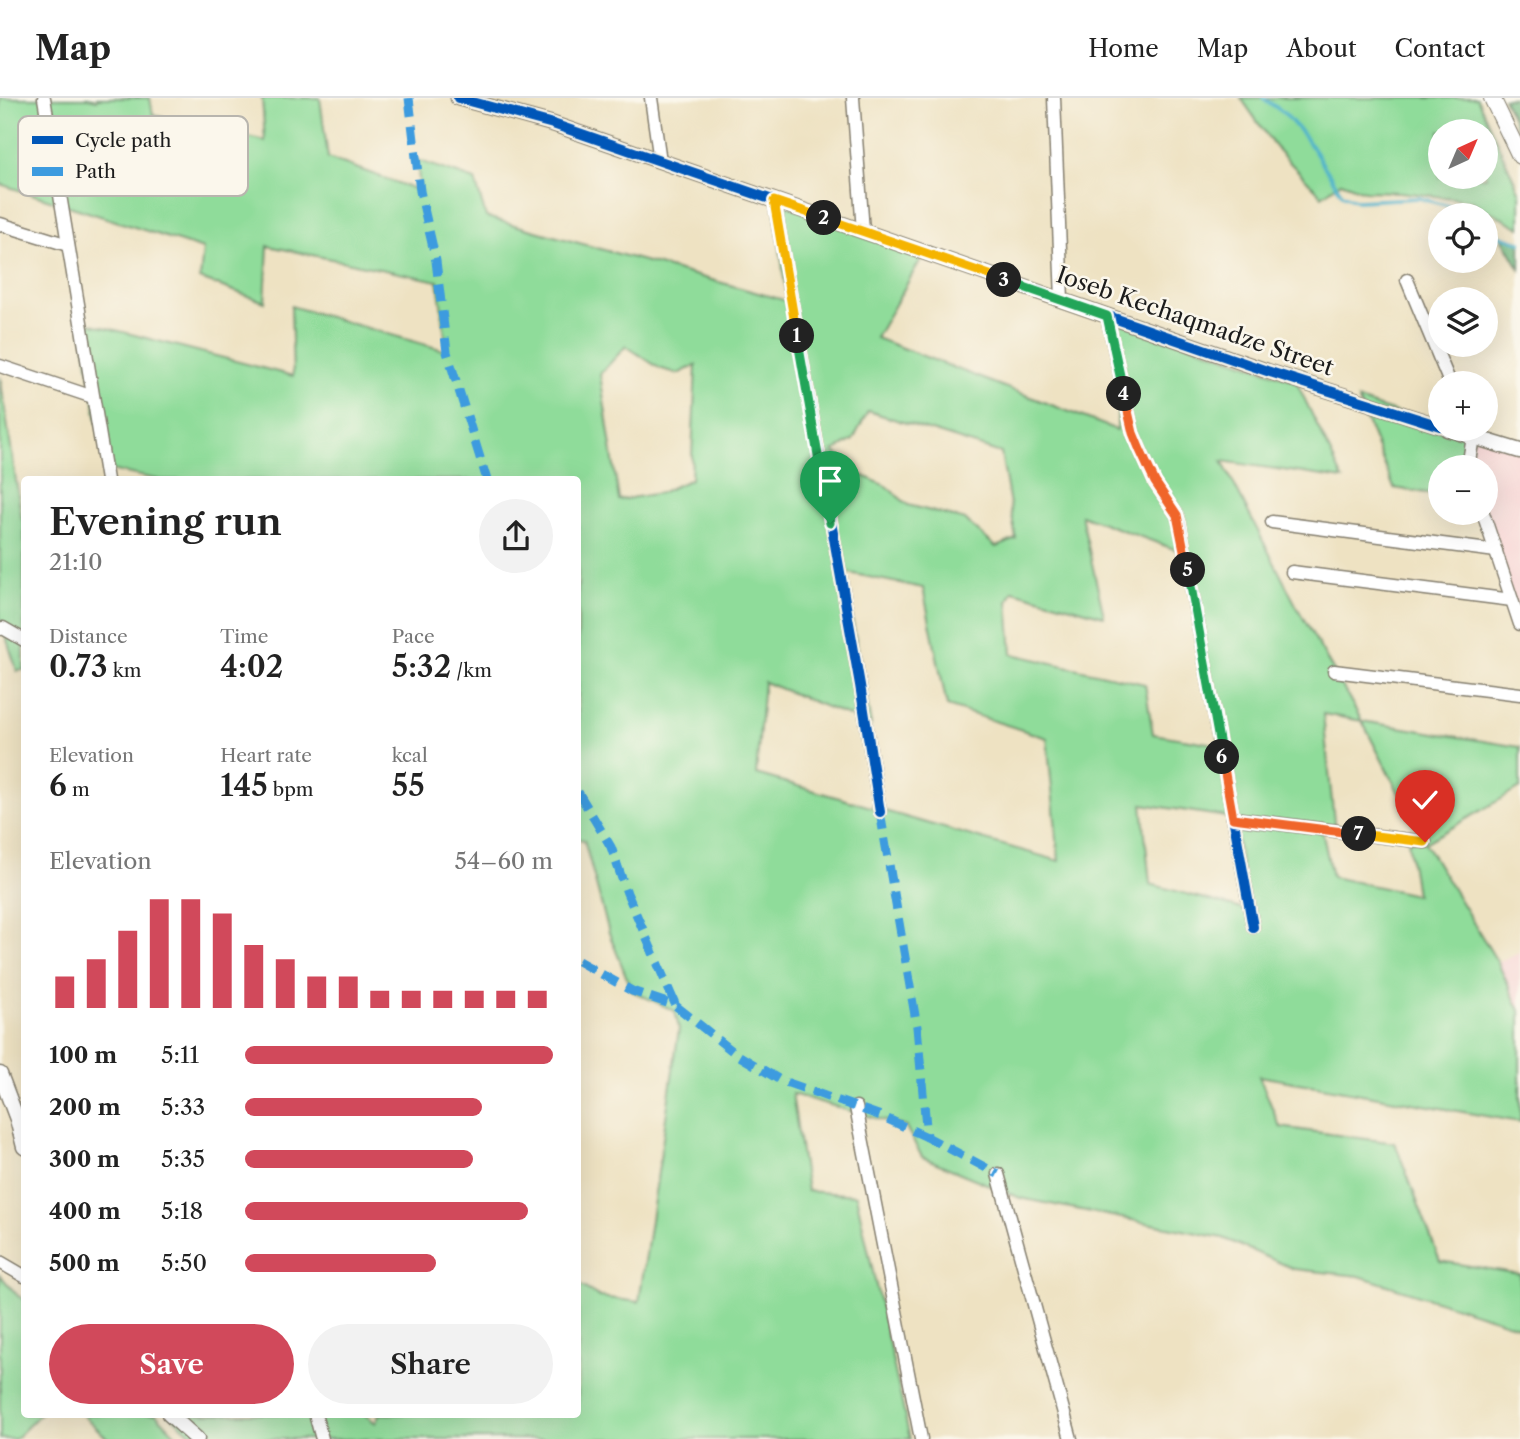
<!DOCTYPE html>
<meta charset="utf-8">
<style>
:root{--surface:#fff;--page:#f2f2f2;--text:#222;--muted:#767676;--line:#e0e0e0;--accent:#d1495b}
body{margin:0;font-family:"Libre Caslon Text",serif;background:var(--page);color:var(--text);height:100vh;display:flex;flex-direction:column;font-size:26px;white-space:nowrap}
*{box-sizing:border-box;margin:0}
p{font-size:23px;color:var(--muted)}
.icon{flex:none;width:38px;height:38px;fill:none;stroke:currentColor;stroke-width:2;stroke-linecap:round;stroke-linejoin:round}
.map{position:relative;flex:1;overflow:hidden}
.side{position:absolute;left:21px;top:378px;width:560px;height:942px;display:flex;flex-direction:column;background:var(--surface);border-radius:7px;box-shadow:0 7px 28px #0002}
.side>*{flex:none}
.needle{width:46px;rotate:44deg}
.controls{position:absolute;left:1428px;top:21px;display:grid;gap:14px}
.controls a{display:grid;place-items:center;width:70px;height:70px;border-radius:50%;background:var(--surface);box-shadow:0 7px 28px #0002;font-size:35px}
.pin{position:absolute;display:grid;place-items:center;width:60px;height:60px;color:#fff;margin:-72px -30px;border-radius:50% 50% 50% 0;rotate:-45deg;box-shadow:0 0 7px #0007}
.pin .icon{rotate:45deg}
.km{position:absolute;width:35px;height:35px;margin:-18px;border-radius:50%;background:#222;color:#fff;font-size:19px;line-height:35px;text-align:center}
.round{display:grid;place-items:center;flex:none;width:74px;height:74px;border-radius:37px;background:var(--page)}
.summary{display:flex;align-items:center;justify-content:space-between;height:119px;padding:0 28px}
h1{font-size:38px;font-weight:600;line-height:52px}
.metrics{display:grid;grid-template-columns:repeat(3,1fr);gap:10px;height:119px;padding:7px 28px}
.metrics div{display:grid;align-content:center}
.metrics b{font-size:30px;font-weight:600}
.metrics small{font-size:19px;font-weight:400}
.metrics p{font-size:19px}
.chart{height:196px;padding:14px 28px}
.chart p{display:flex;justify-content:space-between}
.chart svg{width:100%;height:126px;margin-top:7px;stroke:var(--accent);stroke-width:6}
.cta{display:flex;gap:14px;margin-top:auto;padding:14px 28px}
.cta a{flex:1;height:80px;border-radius:42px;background:var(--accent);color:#fff;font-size:28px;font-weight:600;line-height:80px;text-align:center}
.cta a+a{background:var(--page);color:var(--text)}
ul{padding:0 28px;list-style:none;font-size:23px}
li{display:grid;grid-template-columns:112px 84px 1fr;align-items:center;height:52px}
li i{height:18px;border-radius:9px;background:var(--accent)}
header{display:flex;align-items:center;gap:42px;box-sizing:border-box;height:98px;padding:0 35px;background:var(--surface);border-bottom:2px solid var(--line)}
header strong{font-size:33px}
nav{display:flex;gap:38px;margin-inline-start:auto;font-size:24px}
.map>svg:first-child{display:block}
.built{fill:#f7cfd1}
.green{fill:#8fdc9a;stroke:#567c5b;stroke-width:2;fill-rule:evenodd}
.forest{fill:#73bc82;stroke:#486c4f;stroke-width:2}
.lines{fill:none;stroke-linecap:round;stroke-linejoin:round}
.stream{stroke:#4db2cc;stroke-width:3.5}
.minor-casing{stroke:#857f6f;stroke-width:15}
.tertiary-casing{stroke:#857f6f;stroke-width:17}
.secondary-casing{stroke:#857f6f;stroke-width:18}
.minor{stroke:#fff;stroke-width:12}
.tertiary{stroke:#fff;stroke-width:14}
.secondary{stroke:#fff;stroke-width:16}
.quiet{stroke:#3c9bdf;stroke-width:9;stroke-dasharray:18 9;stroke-linecap:butt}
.cycleway-casing{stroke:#fbf7ec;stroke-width:15}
.cycleway{stroke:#0057b8;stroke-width:10}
.split-1-casing{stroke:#fff;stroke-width:14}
.split-2-casing{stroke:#fff;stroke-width:14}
.split-3-casing{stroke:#fff;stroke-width:14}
.split-4-casing{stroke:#fff;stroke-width:14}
.split-5-casing{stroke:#fff;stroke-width:14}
.split-6-casing{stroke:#fff;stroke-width:14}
.split-7-casing{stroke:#fff;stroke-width:14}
.split-8-casing{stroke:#fff;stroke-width:14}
.split-1{stroke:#22a559;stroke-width:9}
.split-2{stroke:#f5b400;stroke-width:9}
.split-3{stroke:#f5b400;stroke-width:9}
.split-4{stroke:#22a559;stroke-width:9}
.split-5{stroke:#f0652b;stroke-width:9}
.split-6{stroke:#22a559;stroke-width:9}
.split-7{stroke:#f0652b;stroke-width:9}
.split-8{stroke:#f5b400;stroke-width:9}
.labels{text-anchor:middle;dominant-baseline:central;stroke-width:5;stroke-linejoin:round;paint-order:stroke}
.street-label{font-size:23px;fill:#1c1c1c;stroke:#fbf7ec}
.key{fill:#fbf7ec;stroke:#b8b5ae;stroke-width:2}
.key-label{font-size:19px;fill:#1c1c1c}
</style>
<header>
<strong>Map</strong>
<nav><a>Home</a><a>Map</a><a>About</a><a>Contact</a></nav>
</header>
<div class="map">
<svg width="1520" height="1341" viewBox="0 0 1520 1341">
<rect width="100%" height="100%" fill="#fbf7ec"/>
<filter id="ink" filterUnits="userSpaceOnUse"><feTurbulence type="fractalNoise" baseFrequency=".0143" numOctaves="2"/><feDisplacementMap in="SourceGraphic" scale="14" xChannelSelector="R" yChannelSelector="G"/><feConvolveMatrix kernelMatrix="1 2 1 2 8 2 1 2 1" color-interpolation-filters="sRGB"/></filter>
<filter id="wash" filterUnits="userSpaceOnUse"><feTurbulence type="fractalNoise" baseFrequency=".00686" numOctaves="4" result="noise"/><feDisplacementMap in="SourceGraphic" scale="28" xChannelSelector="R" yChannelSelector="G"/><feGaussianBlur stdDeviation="1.57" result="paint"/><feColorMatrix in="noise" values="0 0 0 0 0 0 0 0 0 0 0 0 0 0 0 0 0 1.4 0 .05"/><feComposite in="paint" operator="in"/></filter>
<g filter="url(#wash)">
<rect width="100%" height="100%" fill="#eee2c2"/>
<g class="built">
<path d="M1473 339 1520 353V526L1486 415V369H1468Z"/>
<path d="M1520 854V913L1498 865Z"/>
</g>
<g class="green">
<path d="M0 0H88L97 2V0H150L153 17 265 43 262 0H320L328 60 420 93 417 62 475 82 486 119 787 203 774 103 925 154 876 240 1117 332 1119 222 1296 283 1343 381 1222 363 1297 509 1362 623 1520 649V690L1425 745 1498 865 1520 913V1024L1259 978 1280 1029 1395 1045 1440 1163 1520 1176V1229L1359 1178 1294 1171 1223 1140 1020 1100 922 1059 906 1029 792 996 807 1093 856 1097 910 1341H197L169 1316H364L376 1325 379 1316H578V1186L600 1199 639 1204 679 931 675 913 632 893 609 835 584 742 578 741V382H160L105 371 81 223 293 278 291 208 447 253 438 183 268 148 265 204 200 181 203 151 0 86ZM626 248 659 270 678 276 696 267 691 381 660 395 619 402 600 276ZM868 313 1001 355 1016 441 996 449 965 422 908 407 886 388 857 375 834 353 853 342ZM1081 417 1185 455 1220 647 1153 636 1145 586 1012 556 1008 503 1013 493 1104 518ZM844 474 923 490 947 608 1047 640 1059 763 756 676 764 584 871 627ZM1323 616 1362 623 1424 744 1408 742 1416 797 1332 779 1322 732 1335 733ZM1142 706 1233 720 1249 813 1150 786Z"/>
<path d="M1241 0H1477L1520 95V130L1470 102 1400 94 1364 93 1341 84 1322 98 1275 49ZM1440 33H1486V79H1440Z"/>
<path d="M0 278 22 422 24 424V572L17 573 0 520Z"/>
<path d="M1358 302 1473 339 1468 369H1440V397L1394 390Z"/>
<path d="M0 1177 18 1198 24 1201V1316H40L15 1341H0Z"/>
<path d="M82 1316H156L180 1341H108Z"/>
</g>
<g class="forest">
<path d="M1503 0H1520V36Z"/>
<path d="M1501 138 1520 144V171Z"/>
</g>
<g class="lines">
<g class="stream">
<path d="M1263 0 1284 15 1306 40 1342 96 1357 103 1419 100 1453 109 1468 117"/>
<path d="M1486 128 1501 138 1520 144"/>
</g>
</g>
</g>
<g filter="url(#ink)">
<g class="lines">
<defs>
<g id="minor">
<path d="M44 0 107 382"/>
<path d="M651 0 660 63"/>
<path d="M853 0 863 133"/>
<path d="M1054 0 1062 202"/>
<path d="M774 103 860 587 880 714"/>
<path d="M0 126 68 147"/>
<path d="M1407 182 1450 285"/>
<path d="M1107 218 1133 335 1155 385 1177 417 1180 426 1253 829"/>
<path d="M0 268 93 299"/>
<path d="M1468 369 1473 339 1469 331"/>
<path d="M1483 415 1520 526"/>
<path d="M1272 424 1496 453"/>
<path d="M1292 474 1512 502"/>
<path d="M0 531 3 530 24 542"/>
<path d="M1334 573 1520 596"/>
<path d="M1233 720 1425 744"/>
<path d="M856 1009 921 1341"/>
<path d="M998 1076 1071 1341"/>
<path d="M0 1164 24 1178"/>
<path d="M315 1316 322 1341"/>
</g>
<g id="tertiary">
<path d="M458 0 553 26 1267 273 1440 328"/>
<path d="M1447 331 1520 353"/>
<path d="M0 976 17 1021 24 1049"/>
<path d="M169 1316 197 1341"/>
</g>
<path id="secondary" d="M1492 0 1520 58"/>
</defs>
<use href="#minor" class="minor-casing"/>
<use href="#tertiary" class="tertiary-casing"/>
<use href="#secondary" class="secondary-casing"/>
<use href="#minor" class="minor"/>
<use href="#tertiary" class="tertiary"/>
<use href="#secondary" class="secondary"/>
<g class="quiet">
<path d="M409 0 420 93 436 163 447 254 487 382"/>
<path d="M578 694 611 749 627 795 676 908"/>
<path d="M880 714 917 929 927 1039 998 1076"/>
<path d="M578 863 632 893 676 908 736 956 780 982 881 1018 927 1039"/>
</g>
<defs>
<g id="cycleway">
<path d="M458 0 553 26 1267 273 1440 328"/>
<path d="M774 103 860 587 880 714"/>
<path d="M1107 218 1133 335 1155 385 1177 417 1180 426 1253 829"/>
</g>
</defs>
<use href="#cycleway" class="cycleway-casing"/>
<use href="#cycleway" class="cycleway"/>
</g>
</g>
<g class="lines" filter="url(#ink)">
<defs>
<path id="split-1" d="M797 238 830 425"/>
<path id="split-2" d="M797 238 774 103 824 120"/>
<path id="split-3" d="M824 120 1004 182"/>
<path id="split-4" d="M1004 182 1107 218 1124 296"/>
<path id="split-5" d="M1124 296 1133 335 1140 352 1155 384 1177 417 1188 472"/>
<path id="split-6" d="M1188 472 1222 659"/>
<path id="split-7" d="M1222 659 1233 720 1359 736"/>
<path id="split-8" d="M1359 736 1425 744"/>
</defs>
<use href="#split-1" class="split-1-casing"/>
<use href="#split-2" class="split-2-casing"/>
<use href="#split-3" class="split-3-casing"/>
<use href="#split-4" class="split-4-casing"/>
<use href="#split-5" class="split-5-casing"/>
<use href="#split-6" class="split-6-casing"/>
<use href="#split-7" class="split-7-casing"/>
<use href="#split-8" class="split-8-casing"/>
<use href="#split-1" class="split-1"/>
<use href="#split-2" class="split-2"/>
<use href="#split-3" class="split-3"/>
<use href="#split-4" class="split-4"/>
<use href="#split-5" class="split-5"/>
<use href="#split-6" class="split-6"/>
<use href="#split-7" class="split-7"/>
<use href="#split-8" class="split-8"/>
</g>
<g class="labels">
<g class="street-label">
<text transform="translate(1195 223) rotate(19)">Ioseb Kechaqmadze Street</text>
</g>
</g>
<rect x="18" y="18" width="230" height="80" rx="10" class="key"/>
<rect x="32" y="38" width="31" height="8" fill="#0057b8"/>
<rect x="32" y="69" width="31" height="9" fill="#3c9bdf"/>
<g class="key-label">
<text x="75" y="49">Cycle path</text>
<text x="75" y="80">Path</text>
</g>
</svg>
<div class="controls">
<a><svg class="needle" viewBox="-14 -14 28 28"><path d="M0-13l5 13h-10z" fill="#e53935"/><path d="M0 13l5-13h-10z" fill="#767676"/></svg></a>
<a><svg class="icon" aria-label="locate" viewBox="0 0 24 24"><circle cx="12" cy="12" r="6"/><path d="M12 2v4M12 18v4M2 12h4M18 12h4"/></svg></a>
<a><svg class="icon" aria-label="layers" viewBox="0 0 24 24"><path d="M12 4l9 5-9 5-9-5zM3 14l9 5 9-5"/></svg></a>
<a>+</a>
<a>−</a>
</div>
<div class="pin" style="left:830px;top:425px;background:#1e9e55"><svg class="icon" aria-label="arrive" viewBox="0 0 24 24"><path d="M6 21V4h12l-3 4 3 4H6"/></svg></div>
<div class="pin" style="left:1425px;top:744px;background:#d93025"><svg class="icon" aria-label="check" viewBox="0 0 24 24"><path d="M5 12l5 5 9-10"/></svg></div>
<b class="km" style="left:797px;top:238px">1</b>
<b class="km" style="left:824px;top:120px">2</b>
<b class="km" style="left:1004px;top:182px">3</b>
<b class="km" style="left:1124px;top:296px">4</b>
<b class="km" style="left:1188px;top:472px">5</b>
<b class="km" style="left:1222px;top:659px">6</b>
<b class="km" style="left:1359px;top:736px">7</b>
<section class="side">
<div class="summary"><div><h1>Evening run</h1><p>21:10</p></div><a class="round"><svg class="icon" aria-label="share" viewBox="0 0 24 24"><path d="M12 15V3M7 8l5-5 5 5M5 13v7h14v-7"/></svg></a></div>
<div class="metrics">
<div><p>Distance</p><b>0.73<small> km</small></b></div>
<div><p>Time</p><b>4:02</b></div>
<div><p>Pace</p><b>5:32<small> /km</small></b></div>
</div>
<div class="metrics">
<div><p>Elevation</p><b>6<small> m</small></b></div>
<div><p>Heart rate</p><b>145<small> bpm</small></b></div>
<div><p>kcal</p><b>55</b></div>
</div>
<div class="chart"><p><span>Elevation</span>54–60 m</p>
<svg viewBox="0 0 160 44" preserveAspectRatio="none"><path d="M5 44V33M15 44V27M25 44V17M35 44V6M45 44V6M55 44V11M65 44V22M75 44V27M85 44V33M95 44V33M105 44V38M115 44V38M125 44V38M135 44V38M145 44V38M155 44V38"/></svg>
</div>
<ul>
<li><b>100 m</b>5:11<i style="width:100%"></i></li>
<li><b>200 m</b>5:33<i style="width:77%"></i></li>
<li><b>300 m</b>5:35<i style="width:74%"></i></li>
<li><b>400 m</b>5:18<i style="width:92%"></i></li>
<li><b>500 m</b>5:50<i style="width:62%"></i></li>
</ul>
<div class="cta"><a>Save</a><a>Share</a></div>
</section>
</div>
